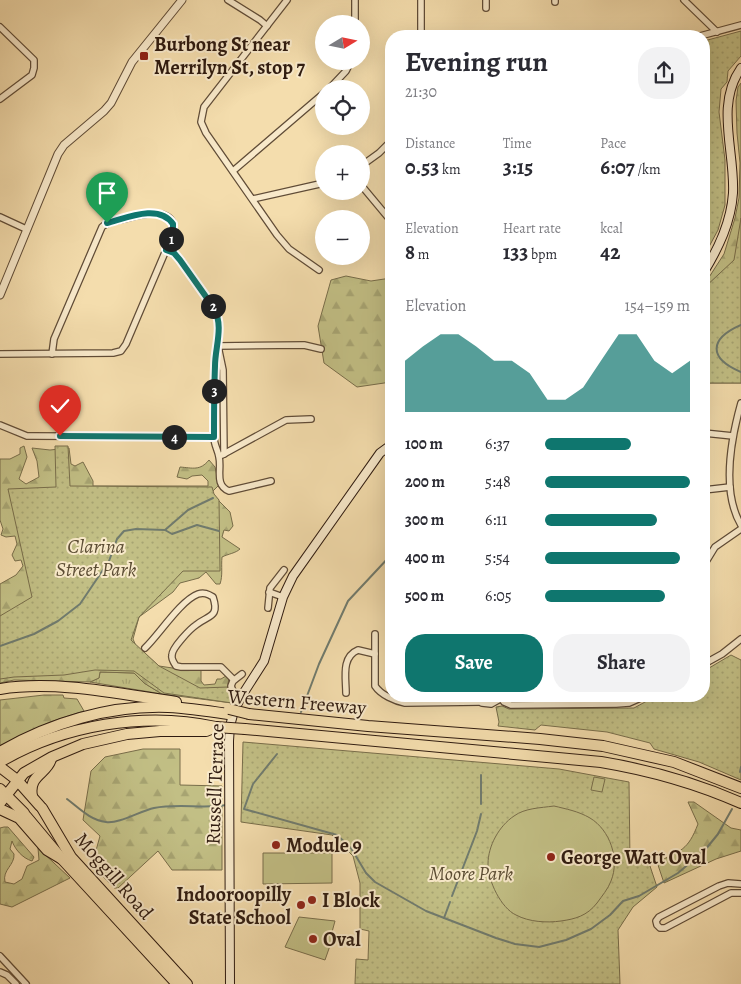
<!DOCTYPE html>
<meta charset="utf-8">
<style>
:root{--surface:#fff;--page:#f2f2f3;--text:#2b2b33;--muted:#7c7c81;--accent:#0f766e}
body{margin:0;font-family:Alegreya,serif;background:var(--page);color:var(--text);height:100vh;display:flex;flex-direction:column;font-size:19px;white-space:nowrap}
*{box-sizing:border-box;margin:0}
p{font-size:16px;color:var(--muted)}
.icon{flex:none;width:28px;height:28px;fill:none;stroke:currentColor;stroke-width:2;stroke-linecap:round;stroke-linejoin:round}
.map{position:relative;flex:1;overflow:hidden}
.sheet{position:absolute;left:385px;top:30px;width:325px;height:672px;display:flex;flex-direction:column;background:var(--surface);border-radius:20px;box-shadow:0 5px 20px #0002}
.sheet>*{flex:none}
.needle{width:32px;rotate:80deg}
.fabs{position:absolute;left:315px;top:15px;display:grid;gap:10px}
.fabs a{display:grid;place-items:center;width:55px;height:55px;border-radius:50%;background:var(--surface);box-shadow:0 5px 20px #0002;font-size:25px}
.pin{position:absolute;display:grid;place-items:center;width:42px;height:42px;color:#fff;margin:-51px -21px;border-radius:50% 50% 50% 0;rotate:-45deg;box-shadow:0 0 5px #0007}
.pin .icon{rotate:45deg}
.km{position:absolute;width:25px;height:25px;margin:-12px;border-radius:50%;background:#222;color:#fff;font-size:14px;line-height:25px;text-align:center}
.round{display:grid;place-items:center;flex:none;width:52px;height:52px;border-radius:20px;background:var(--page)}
.head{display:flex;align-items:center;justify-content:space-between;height:85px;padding:0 20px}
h1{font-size:28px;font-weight:600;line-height:38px}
.metrics{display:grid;grid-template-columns:repeat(3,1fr);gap:8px;height:85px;padding:5px 20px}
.metrics div{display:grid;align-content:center}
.metrics b{font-size:21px;font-weight:600}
.metrics small{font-size:14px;font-weight:400}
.metrics p{font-size:14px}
.chart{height:140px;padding:10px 20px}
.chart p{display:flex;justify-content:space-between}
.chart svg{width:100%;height:90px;margin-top:5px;fill:var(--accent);opacity:.7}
.cta{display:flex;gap:10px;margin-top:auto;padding:10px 20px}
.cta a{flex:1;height:58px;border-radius:20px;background:var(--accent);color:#fff;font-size:20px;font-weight:600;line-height:58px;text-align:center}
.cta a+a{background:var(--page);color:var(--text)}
ul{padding:0 20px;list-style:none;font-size:16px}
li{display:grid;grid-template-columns:80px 60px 1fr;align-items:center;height:38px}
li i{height:12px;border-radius:6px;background:var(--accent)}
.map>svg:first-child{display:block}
.grass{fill:url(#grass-tufts);stroke:#786d4a}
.forest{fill:url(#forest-firs);stroke:#786d4a}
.park{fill:url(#park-dots);stroke:#786d4a}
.pitch{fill:#c2bf85;stroke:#786d4a}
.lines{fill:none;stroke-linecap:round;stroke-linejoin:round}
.stream{stroke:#707b6e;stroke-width:2}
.minor-casing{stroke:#604c37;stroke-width:8}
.tertiary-casing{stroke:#604c37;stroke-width:9}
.secondary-casing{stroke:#2f1b10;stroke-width:10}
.trunk-casing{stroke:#2f1b10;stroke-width:12}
.motorway-casing{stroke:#2f1b10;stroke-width:12}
.minor{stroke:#f8e9ca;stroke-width:5.5}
.tertiary{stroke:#f8e9ca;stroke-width:7}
.secondary{stroke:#f8e9ca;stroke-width:8}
.trunk{stroke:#f4ddad;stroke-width:10}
.motorway{stroke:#f4ddad;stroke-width:10}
.motorway-bridge-casing{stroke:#2f1b10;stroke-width:12;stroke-linecap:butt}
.motorway-bridge{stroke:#f4ddad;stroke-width:10}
.route-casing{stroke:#fff;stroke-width:10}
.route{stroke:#0f766e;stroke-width:6}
.poi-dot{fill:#8f2418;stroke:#f8e9ca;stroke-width:2}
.labels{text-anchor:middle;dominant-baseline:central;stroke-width:4;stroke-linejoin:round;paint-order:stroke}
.poi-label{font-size:20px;font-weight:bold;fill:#2f1b10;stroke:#f8e9ca;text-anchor:start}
.park-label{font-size:20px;font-style:italic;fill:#5b4c33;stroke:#f8e9ca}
.street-label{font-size:20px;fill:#2f1b10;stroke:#f8e9ca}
</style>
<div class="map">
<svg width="741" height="984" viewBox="0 0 741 984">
<defs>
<pattern id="grass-tufts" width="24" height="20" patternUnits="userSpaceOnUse" patternTransform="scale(1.25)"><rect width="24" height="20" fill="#c2bf85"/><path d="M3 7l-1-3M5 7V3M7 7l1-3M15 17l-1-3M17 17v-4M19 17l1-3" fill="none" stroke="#a7a472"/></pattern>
<pattern id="forest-firs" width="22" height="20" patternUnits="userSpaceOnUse" patternTransform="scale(1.25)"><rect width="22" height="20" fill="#c2bf85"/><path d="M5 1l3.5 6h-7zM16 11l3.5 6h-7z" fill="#a7a472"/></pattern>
<pattern id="park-dots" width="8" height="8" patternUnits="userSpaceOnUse" patternTransform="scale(1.25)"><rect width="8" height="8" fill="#c2bf85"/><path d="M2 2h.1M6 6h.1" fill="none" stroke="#a7a472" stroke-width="1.8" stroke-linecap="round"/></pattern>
</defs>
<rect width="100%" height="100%" fill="#f4ddad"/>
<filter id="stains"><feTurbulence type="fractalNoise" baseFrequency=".004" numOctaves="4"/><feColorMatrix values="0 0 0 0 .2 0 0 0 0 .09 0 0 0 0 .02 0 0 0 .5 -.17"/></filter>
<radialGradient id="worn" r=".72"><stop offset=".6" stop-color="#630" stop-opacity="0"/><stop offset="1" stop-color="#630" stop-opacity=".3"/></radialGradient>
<path class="grass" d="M100 672 134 673 144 683 162 694 90 682 99 678Z"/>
<g class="forest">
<path d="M741 83V383H704V285L724 254 735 218 739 198 740 163 737 133 736 101 738 87Z"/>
<path d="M346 276 371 281 391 278V382L357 387 324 363 318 326 331 280Z"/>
<path d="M24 446 27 457 19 479 26 484 39 477 37 461 32 448 50 450 69 448 71 464 75 466 83 462 93 481V486H208V481L202 475 192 476 187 479 177 477 180 467C193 468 200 471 209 460L215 467 219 485 211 493 230 512 233 526 229 531 224 530 222 537 240 549C236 553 228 554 222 557 221 567 223 575 220 584H216L206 572 199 578 180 583 173 592 139 617 133 639 136 646 159 666 186 670H201V681L204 685 215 684 217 679H221L226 676 229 677 228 684 229 694 234 697 232 703 162 694 144 683 134 673 100 672 99 678 90 682 14 680 0 683V584L16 575 23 566 21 560 15 561 12 555 17 544 15 536 6 537 1 535 3 529 0 520V459H10L20 454V448Z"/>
<path d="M44 695H63L64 698 77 699 84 711 50 722 0 746V700Z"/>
<path d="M143 749H180V785L222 786V870H172L158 851 118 888H114L92 865 100 836 83 820 91 771 105 757Z"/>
<path d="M688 802H694L731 828 741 830V851L716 859 664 883 657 862C681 851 688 850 698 824Z"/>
<path d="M4 827H8L34 857 32 861C22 858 15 849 12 841L10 849 14 854C15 865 2 870 5 882L14 884 22 879 27 866 39 860 38 848 70 878 12 907 0 904V828Z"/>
</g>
<g class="park">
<path d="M741 31V56L728 71 727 82 721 89 719 112 725 160V205L718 230 704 256V41Z"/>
<path d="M741 218V383H704V288L734 260Z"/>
<path d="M55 446H68L70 486 212 487 214 494 219 500 220 571H183L139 617 131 640 159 666 200 688 228 687 229 694 234 697 232 703 164 693 134 671 95 670 64 675 14 677 0 679V616L32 597 8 489 56 487Z"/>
<path d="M731 655 741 660V780L699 762 654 749 650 743 607 732 541 725 535 730 498 726 499 722 496 707 502 706 509 709 634 708 656 696H704V671Z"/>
<path d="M243 742 559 769 629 782 630 862 649 863 657 887 633 907 618 930 620 984H355L356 959 368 960 369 931 360 929V883L353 856 332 835 241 822Z"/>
</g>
<g class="pitch">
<path d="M594 777 605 779 602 792 591 790Z"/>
<path d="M554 806C566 809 578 811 590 818 610 830 620 859 611 881 608 889 602 896 597 903 587 916 575 919 561 921 547 923 529 922 516 915 501 908 488 881 488 864 488 846 499 826 514 816 525 808 540 808 554 806Z"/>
<path d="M263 853H332V883L263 884Z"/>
<path d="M299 917 335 921 332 932 338 935 337 942 332 940 325 960 285 947Z"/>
</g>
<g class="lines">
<g class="stream">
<path d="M741 325C709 339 708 358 741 372"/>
<path d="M165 530 172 534 197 525 219 531"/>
<path d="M0 646 34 634 58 621 80 604 109 561 117 539 124 531 136 529 165 530 188 510 213 498"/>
<path d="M301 712 319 664 348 601 391 555"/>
<path d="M277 754 253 784 244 809 337 835 351 848 366 873 375 882 426 911 496 938 515 944 539 947 566 940 591 929 610 915 623 901 639 896 678 873 705 850 718 834 732 809"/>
<path d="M740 772 741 767"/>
<path d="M67 799C79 808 90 820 106 822 119 824 140 811 154 808 178 803 203 809 227 805"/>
<path d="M481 804V775"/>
<path d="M452 896 477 831 481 814"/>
<path d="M444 918 450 902"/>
</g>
<defs>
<g id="minor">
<path d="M228 0 260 20 267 26"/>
<path d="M287 0 204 107 201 122 206 133 277 235 289 249 319 270"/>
<path d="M355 0V24"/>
<path d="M421 0V36"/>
<path d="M486 0V8"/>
<path d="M555 0V2"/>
<path d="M684 0 717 32"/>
<path d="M0 27 34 60V68L32 75 0 99"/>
<path d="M700 36 741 25"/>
<path d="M329 89 346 71 351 61"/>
<path d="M361 166 379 153 391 141"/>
<path d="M233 171 324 93"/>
<path d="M361 185 391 221"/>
<path d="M253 199 324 183"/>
<path d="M0 217 26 229"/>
<path d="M218 346 304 345 321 349"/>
<path d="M218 348 215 365 214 437C214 445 218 450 219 457 222 469 214 485 229 491L271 481"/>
<path d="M0 354 113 353 121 351 126 344 166 250"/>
<path d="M52 354 54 339 102 227C108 221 117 221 124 219 137 216 170 205 174 227 175 234 169 243 166 250L176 255 181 260 214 308 218 318V346L223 370 224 454"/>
<path d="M741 403C731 439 721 491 741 525"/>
<path d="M0 425 27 436H33L214 437"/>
<path d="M704 433 733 436"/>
<path d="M222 455 286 420 311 419"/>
<path d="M704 490 730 487"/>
<path d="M704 565 715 547 741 529"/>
<path d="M269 592 283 597"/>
<path d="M268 608 270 588 284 570"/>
<path d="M375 634V686C381 695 395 701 405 703L480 702 490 700 495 696"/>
<path d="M145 648C158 636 181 600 198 594 204 592 208 594 213 597 220 618 208 615 196 625 190 629 172 648 172 655 171 659 174 663 176 666L181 667H221L234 680"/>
<path d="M704 664 722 654 741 639"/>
<path d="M346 693C346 678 341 657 358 650L375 654"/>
<path d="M499 696 504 702 511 705 616 704 629 703 645 696"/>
<path d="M241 697 233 691 231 686 233 681 242 674"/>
<path d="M482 703 491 704 500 699"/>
<path d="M741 884 728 883 719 886 659 917 656 921 657 925 660 928H665L731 893H741"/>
<path d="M0 956 26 984"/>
<path d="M0 972 7 975 16 984"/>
</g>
<path id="tertiary" d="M0 295 58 154 64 145 104 111 111 103 132 62 182 0"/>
<g id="secondary">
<path d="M704 272C719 247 731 222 733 193 735 151 715 105 741 68"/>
<path d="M230 984 229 741 230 726 234 711 241 697 264 661 283 597 293 576 380 453 391 445"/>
</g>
<g id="trunk">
<path d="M0 767 17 780 40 806"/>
<path d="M0 789 24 813"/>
<path d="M42 808 71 857 187 984"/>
<path d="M26 816 62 859 177 984"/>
</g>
<g id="motorway">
<path d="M0 689C56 680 120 694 176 702"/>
<path d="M249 714 368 726 540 739 603 746 674 762 741 788"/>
<path d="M245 729 601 762C649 770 696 783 741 803"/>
<path d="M0 752C50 723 109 705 168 707 188 708 208 711 228 714"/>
<path d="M0 762C63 725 145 711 216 727"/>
<path d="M32 796C28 775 47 774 51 759"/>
<path d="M0 803 24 773 52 757 83 744 127 734 160 731H206L216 727"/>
<path d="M0 809 17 817"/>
<path d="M20 819 47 850 62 859"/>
</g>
</defs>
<use href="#minor" class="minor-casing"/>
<use href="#tertiary" class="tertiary-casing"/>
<use href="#secondary" class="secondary-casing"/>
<use href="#trunk" class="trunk-casing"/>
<use href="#motorway" class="motorway-casing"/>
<use href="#minor" class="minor"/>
<use href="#tertiary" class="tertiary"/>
<use href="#secondary" class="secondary"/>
<use href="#trunk" class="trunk"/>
<use href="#motorway" class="motorway"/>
<defs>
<g id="motorway-bridge">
<path d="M229 709 249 714"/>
<path d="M216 727 245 729"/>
</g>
</defs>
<use href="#motorway-bridge" class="motorway-bridge-casing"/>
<use href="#motorway-bridge" class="motorway-bridge"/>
</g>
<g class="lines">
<defs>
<path id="route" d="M60 436 214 437C214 413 214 390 215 366 215 347 224 327 214 308L180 260 174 253 166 250 173 233V224C159 203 126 218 107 223"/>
</defs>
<use href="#route" class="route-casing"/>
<use href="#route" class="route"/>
</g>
<g class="poi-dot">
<rect x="139" y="51" width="10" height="10" rx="2.5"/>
<circle cx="276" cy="845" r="5"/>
<circle cx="551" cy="857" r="5"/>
<circle cx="312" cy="900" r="5"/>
<circle cx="301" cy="905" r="5"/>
<circle cx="313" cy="939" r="5"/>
</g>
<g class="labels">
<g class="poi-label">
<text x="154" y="44">Burbong St near<tspan x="154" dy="23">Merrilyn St, stop 7</tspan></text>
<text x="286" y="845">Module 9</text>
<text x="561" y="857">George Watt Oval</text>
<text x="291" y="894" text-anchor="end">Indooroopilly<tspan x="291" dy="23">State School</tspan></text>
<text x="322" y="900">I Block</text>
<text x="323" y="939">Oval</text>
</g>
<g class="park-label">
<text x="96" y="546">Clarina<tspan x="96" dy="23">Street Park</tspan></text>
<text x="471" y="873">Moore Park</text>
</g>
<g class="street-label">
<text transform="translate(297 702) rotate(5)">Western Freeway</text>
<text transform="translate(215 784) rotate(-88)">Russell Terrace</text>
<text transform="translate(114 876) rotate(49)">Moggill Road</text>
</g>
</g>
<rect width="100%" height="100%" filter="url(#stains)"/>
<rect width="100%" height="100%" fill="url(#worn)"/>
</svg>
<div class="fabs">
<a><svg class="needle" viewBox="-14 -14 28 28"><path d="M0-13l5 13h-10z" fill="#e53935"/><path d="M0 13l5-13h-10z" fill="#7c7c81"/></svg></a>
<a><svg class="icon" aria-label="locate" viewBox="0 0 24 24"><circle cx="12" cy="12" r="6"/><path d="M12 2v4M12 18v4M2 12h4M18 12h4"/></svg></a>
<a>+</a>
<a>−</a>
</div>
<div class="pin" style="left:107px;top:223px;background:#1e9e55"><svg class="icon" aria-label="arrive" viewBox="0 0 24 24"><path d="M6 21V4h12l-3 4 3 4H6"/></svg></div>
<div class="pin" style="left:60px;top:436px;background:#d93025"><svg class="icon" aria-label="check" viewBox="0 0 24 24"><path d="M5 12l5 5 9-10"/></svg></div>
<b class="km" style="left:171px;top:239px">1</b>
<b class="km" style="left:213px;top:306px">2</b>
<b class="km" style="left:214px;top:391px">3</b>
<b class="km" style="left:174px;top:437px">4</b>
<section class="sheet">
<div class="head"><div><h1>Evening run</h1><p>21:30</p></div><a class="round"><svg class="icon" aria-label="share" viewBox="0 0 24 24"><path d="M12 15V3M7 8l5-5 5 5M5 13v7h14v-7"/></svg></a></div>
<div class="metrics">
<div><p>Distance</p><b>0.53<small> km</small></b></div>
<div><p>Time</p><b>3:15</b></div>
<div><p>Pace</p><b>6:07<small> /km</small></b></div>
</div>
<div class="metrics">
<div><p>Elevation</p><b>8<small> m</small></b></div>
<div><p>Heart rate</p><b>133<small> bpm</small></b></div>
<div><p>kcal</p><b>42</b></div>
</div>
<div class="chart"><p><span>Elevation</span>154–159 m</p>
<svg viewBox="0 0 160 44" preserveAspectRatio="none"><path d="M0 44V19L10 12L20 6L30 6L40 12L50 19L60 19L70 25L80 38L90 38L100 32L110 19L120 6L130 6L140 19L150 25L160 19V44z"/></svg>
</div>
<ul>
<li><b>100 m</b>6:37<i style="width:59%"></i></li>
<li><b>200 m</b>5:48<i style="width:100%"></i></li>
<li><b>300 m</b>6:11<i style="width:77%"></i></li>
<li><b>400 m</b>5:54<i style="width:93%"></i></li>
<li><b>500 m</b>6:05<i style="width:83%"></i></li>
</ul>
<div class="cta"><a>Save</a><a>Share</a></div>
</section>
</div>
